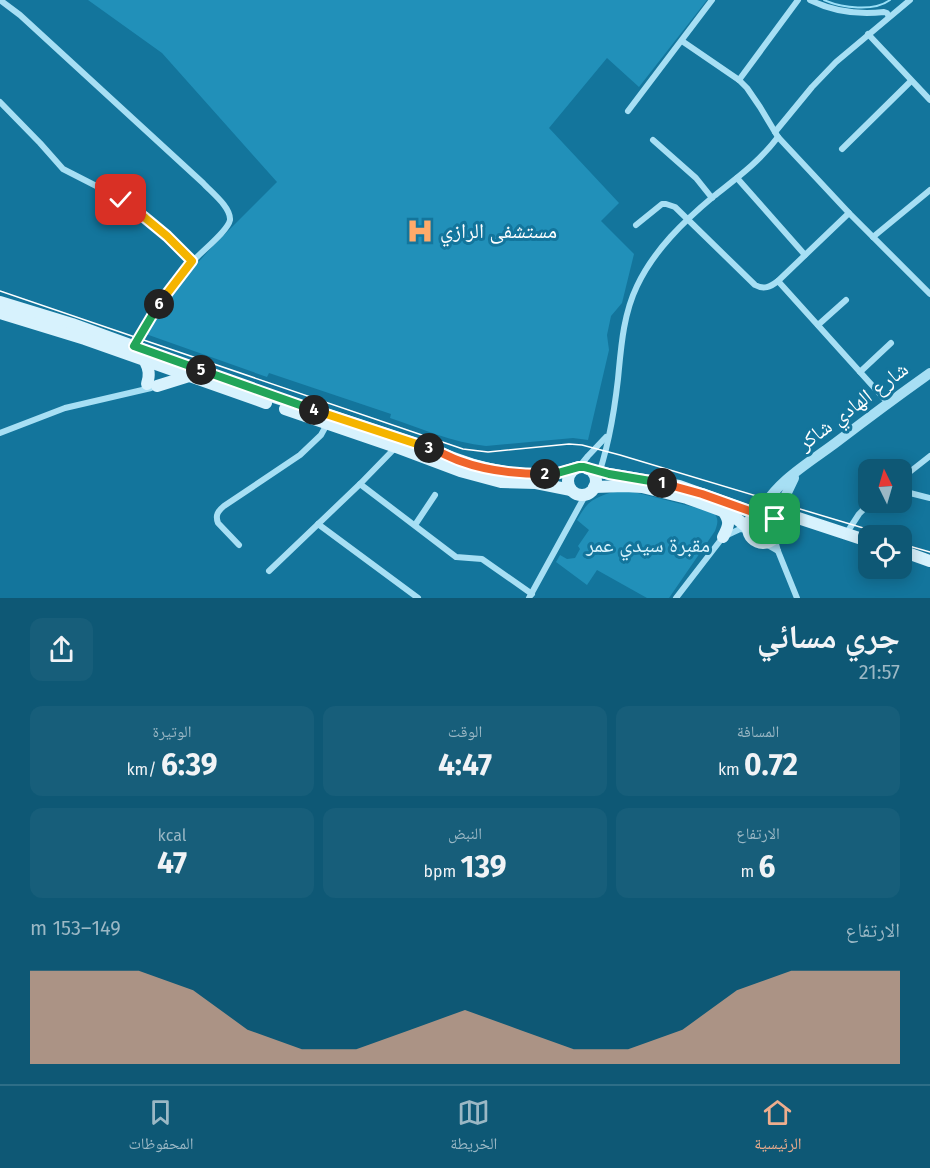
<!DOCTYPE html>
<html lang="ar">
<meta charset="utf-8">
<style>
:root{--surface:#0e5875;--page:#175e7a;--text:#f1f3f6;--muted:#9bb8c5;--line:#2e6e87;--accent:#eead8d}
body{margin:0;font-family:"Fira Sans","Noto Naskh Arabic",sans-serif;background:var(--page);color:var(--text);direction:rtl;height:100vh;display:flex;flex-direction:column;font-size:22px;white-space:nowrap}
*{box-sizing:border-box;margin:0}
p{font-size:20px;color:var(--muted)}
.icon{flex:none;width:33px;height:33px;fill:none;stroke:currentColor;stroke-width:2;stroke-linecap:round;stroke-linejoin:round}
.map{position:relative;height:598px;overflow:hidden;direction:ltr}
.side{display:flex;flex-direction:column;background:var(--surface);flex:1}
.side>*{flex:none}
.needle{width:39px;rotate:355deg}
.buttons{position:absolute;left:858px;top:459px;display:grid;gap:12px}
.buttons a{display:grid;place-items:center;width:54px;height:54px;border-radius:12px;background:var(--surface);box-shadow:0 3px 15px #0003;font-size:30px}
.pin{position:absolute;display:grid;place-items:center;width:51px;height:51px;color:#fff;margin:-26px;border-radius:12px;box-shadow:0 3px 9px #0006}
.km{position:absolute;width:30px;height:30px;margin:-15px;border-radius:50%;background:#222;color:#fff;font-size:16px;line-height:30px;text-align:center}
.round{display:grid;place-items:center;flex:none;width:63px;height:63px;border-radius:12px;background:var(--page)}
.headline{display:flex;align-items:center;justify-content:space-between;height:102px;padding:0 30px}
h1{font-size:33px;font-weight:700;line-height:45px}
.stats{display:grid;grid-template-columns:repeat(3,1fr);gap:9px;height:102px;padding:6px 30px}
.stats div{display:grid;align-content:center;border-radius:12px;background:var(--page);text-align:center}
.stats b{font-size:30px;font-weight:700}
.stats small{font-size:16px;font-weight:400}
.stats p{font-size:16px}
.chart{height:168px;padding:12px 30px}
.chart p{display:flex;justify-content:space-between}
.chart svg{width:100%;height:108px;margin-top:6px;fill:var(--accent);opacity:.7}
.tab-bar{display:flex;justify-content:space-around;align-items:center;height:84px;border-top:2px solid var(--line);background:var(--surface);font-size:16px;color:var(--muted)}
.tab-bar a{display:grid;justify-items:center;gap:3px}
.tab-bar .current{color:var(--accent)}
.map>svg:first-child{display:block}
.green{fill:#2190b9}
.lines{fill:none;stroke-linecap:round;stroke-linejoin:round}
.stream{stroke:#99dff7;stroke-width:2}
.minor{stroke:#a7dff4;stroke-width:6}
.tertiary{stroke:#a7dff4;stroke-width:10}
.secondary{stroke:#d7f2fd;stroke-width:12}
.tram{stroke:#fff;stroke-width:1.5}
.split-1-casing{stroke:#fff;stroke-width:12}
.split-2-casing{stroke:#fff;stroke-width:12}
.split-3-casing{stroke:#fff;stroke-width:12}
.split-4-casing{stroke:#fff;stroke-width:12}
.split-5-casing{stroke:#fff;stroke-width:12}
.split-6-casing{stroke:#fff;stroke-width:12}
.split-7-casing{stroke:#fff;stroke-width:12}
.split-8-casing{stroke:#fff;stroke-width:12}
.split-1{stroke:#f0652b;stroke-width:8}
.split-2{stroke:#22a559;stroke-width:8}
.split-3{stroke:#f0652b;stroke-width:8}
.split-4{stroke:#f5b400;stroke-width:8}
.split-5{stroke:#22a559;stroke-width:8}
.split-6{stroke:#22a559;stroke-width:8}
.split-7{stroke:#f5b400;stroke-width:8}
.split-8{stroke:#f5b400;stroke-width:8}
.labels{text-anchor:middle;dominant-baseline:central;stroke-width:6;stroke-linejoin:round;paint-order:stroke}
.poi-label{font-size:21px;fill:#fff;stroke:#13759c;text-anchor:start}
.street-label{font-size:21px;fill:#fff;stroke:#13759c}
.park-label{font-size:21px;fill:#d9f4fd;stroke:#13759c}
</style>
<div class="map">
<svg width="930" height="598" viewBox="0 0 930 598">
<rect width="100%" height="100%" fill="#13759c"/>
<g class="green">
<path d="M88 0H707L639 87 607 58 549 128 619 203 601 221 634 254 622 303 611 316 607 335 609 350 588 440 573 438 486 446C453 443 421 428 390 418L391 414 269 373 267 377 143 333 171 292 213 246 277 182 162 53Z"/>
<path d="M626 490 713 512C719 518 718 523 715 531L669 598H647L597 570 587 585 556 562 560 555 567 559 575 558 580 549 578 546 589 530 577 520C580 515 584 508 588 504 598 495 614 491 626 490Z"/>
</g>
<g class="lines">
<path class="stream" d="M824 0C842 8 874 12 890 0"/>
<g class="minor">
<path d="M0 0 20 15 203 183C211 192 231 207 230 220 228 230 207 247 199 255 172 281 153 313 134 346"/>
<path d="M810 0C834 12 857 15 884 12L887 13 889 17"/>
<path d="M868 34 930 100"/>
<path d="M682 41 739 80 747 88 760 107 778 137 849 213 930 294"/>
<path d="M739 80 798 0"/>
<path d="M0 102 40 143 63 169 108 192 139 213 167 236 192 261"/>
<path d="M628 111 712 0"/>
<path d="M775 132 812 87 836 62 910 0"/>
<path d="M653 140 696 178 712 198"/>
<path d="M842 149 911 81"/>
<path d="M737 178 805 255"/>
<path d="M636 225 662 204H666L675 207 755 285C764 290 770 287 778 281L849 213"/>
<path d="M873 237 930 190"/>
<path d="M778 281 888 403"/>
<path d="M818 325 846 300"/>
<path d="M860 372 891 343"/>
<path d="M0 433 65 408 151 388"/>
<path d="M579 467 588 456 606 437"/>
<path d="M902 478 930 456"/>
<path d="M596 482C608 450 614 414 618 379 621 348 623 315 637 286 654 250 684 221 714 196 738 177 759 162 778 137"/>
<path d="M360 484 456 557 482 559 532 594"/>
<path d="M902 491 930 498"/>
<path d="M318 524 418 598"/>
<path d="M415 525 435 495"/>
<path d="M846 534 859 514 871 502"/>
<path d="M774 537 778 551 797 598"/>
<path d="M764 543 778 551"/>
<path d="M239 545 218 523C215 515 218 511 224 506L300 455 321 435 327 424"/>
<path d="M269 571 360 484 395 448"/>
<path d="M529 598 586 494"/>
<path d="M676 598 723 537 740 529 748 530"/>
</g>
<g class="tertiary">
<path d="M761 512C774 482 812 461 838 441 868 418 899 395 930 373"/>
<path d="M772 516 783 501 794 478"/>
</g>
<g class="secondary">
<path d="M0 302 72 324 268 395 434 450C471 467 511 477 552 474 561 474 570 469 579 467"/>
<path d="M0 313 85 339 266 403"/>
<path d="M145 361C149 369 150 375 147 384"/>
<path d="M157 386 189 376"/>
<path d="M285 409 396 447 460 471 501 482 536 483 571 490"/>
<circle cx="582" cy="481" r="14"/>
<path d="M588 469 609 474 679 486 757 514"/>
<path d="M594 487 625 486 642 487 687 498 731 514 748 528"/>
<path d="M783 501 786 514"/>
<path d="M722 509C730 521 730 524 723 537"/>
<circle cx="763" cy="528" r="15"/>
<path d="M775 519 786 514 868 541"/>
<path d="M902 551 930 561"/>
</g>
<g class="tram">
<path d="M0 291 463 449 488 452 569 444 582 445 620 455 890 536"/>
<path d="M902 544 930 552"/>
</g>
</g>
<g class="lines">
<defs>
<path id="split-1" d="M662 483 702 494 758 514C764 511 770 514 775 519"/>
<path id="split-2" d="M545 474H554L579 467H584L609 474 662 483"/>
<path id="split-3" d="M429 448C439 451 449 457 460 461 487 471 515 474 545 474"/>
<path id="split-4" d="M314 410 429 448"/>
<path id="split-5" d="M201 370 314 410"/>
<path id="split-6" d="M159 304 134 346 201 370"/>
<path id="split-7" d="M144 217 167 236 192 261 159 304"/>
<path id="split-8" d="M121 200 144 217"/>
</defs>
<use href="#split-1" class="split-1-casing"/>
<use href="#split-2" class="split-2-casing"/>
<use href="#split-3" class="split-3-casing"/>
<use href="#split-4" class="split-4-casing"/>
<use href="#split-5" class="split-5-casing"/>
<use href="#split-6" class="split-6-casing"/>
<use href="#split-7" class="split-7-casing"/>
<use href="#split-8" class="split-8-casing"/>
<use href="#split-1" class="split-1"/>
<use href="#split-2" class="split-2"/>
<use href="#split-3" class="split-3"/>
<use href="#split-4" class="split-4"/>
<use href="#split-5" class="split-5"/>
<use href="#split-6" class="split-6"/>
<use href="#split-7" class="split-7"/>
<use href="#split-8" class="split-8"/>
</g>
<defs>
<symbol id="hospital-bare" viewBox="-9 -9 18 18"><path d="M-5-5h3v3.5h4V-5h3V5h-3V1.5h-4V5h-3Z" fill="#ffaa6a" stroke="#13759c" stroke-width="2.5" paint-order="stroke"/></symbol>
</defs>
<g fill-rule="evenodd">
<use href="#hospital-bare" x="401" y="212" width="38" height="38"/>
</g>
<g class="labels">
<g class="poi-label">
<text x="440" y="231">مستشفى الرازي</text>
</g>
<g class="street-label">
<text transform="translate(853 406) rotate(-37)">شارع الهادي شاكر</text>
</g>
<g class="park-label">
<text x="648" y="545">مقبرة سيدي عمر</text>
</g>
</g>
</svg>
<div class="buttons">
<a><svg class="needle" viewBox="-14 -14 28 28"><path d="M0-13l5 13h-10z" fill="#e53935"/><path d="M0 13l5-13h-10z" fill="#9bb8c5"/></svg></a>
<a><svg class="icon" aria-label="locate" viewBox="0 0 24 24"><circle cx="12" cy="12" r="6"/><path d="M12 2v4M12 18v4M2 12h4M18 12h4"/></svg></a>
</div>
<div class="pin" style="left:775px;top:519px;background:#1e9e55"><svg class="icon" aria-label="arrive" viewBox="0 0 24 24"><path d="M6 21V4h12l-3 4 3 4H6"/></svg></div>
<div class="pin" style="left:121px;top:200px;background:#d93025"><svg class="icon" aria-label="check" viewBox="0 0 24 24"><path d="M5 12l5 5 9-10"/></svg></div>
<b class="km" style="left:662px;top:483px">1</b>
<b class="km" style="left:545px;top:474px">2</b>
<b class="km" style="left:429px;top:448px">3</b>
<b class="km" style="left:314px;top:410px">4</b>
<b class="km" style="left:201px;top:370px">5</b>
<b class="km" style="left:159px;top:304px">6</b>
</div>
<section class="side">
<div class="headline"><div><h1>جري مسائي</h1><p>21:57</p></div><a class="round"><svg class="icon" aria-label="share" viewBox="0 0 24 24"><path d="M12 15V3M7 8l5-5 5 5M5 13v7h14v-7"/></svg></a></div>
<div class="stats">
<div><p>المسافة</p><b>0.72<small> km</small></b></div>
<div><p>الوقت</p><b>4:47</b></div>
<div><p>الوتيرة</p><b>6:39<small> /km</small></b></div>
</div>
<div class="stats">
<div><p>الارتفاع</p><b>6<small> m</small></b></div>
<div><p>النبض</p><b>139<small> bpm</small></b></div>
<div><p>kcal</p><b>47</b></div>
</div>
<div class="chart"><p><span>الارتفاع</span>149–153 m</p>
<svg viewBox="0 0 160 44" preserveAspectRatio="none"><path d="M0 44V6L10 6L20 6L30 14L40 30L50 38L60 38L70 30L80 22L90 30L100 38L110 38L120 30L130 14L140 6L150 6L160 6V44z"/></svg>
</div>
</section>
<nav class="tab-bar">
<a class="current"><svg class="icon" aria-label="home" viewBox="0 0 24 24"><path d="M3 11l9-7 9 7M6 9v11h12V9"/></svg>الرئيسية</a>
<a><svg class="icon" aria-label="map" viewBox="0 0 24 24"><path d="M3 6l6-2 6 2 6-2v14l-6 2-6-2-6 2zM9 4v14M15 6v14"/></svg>الخريطة</a>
<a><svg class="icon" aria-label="saved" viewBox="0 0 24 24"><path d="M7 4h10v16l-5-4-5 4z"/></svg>المحفوظات</a>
</nav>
